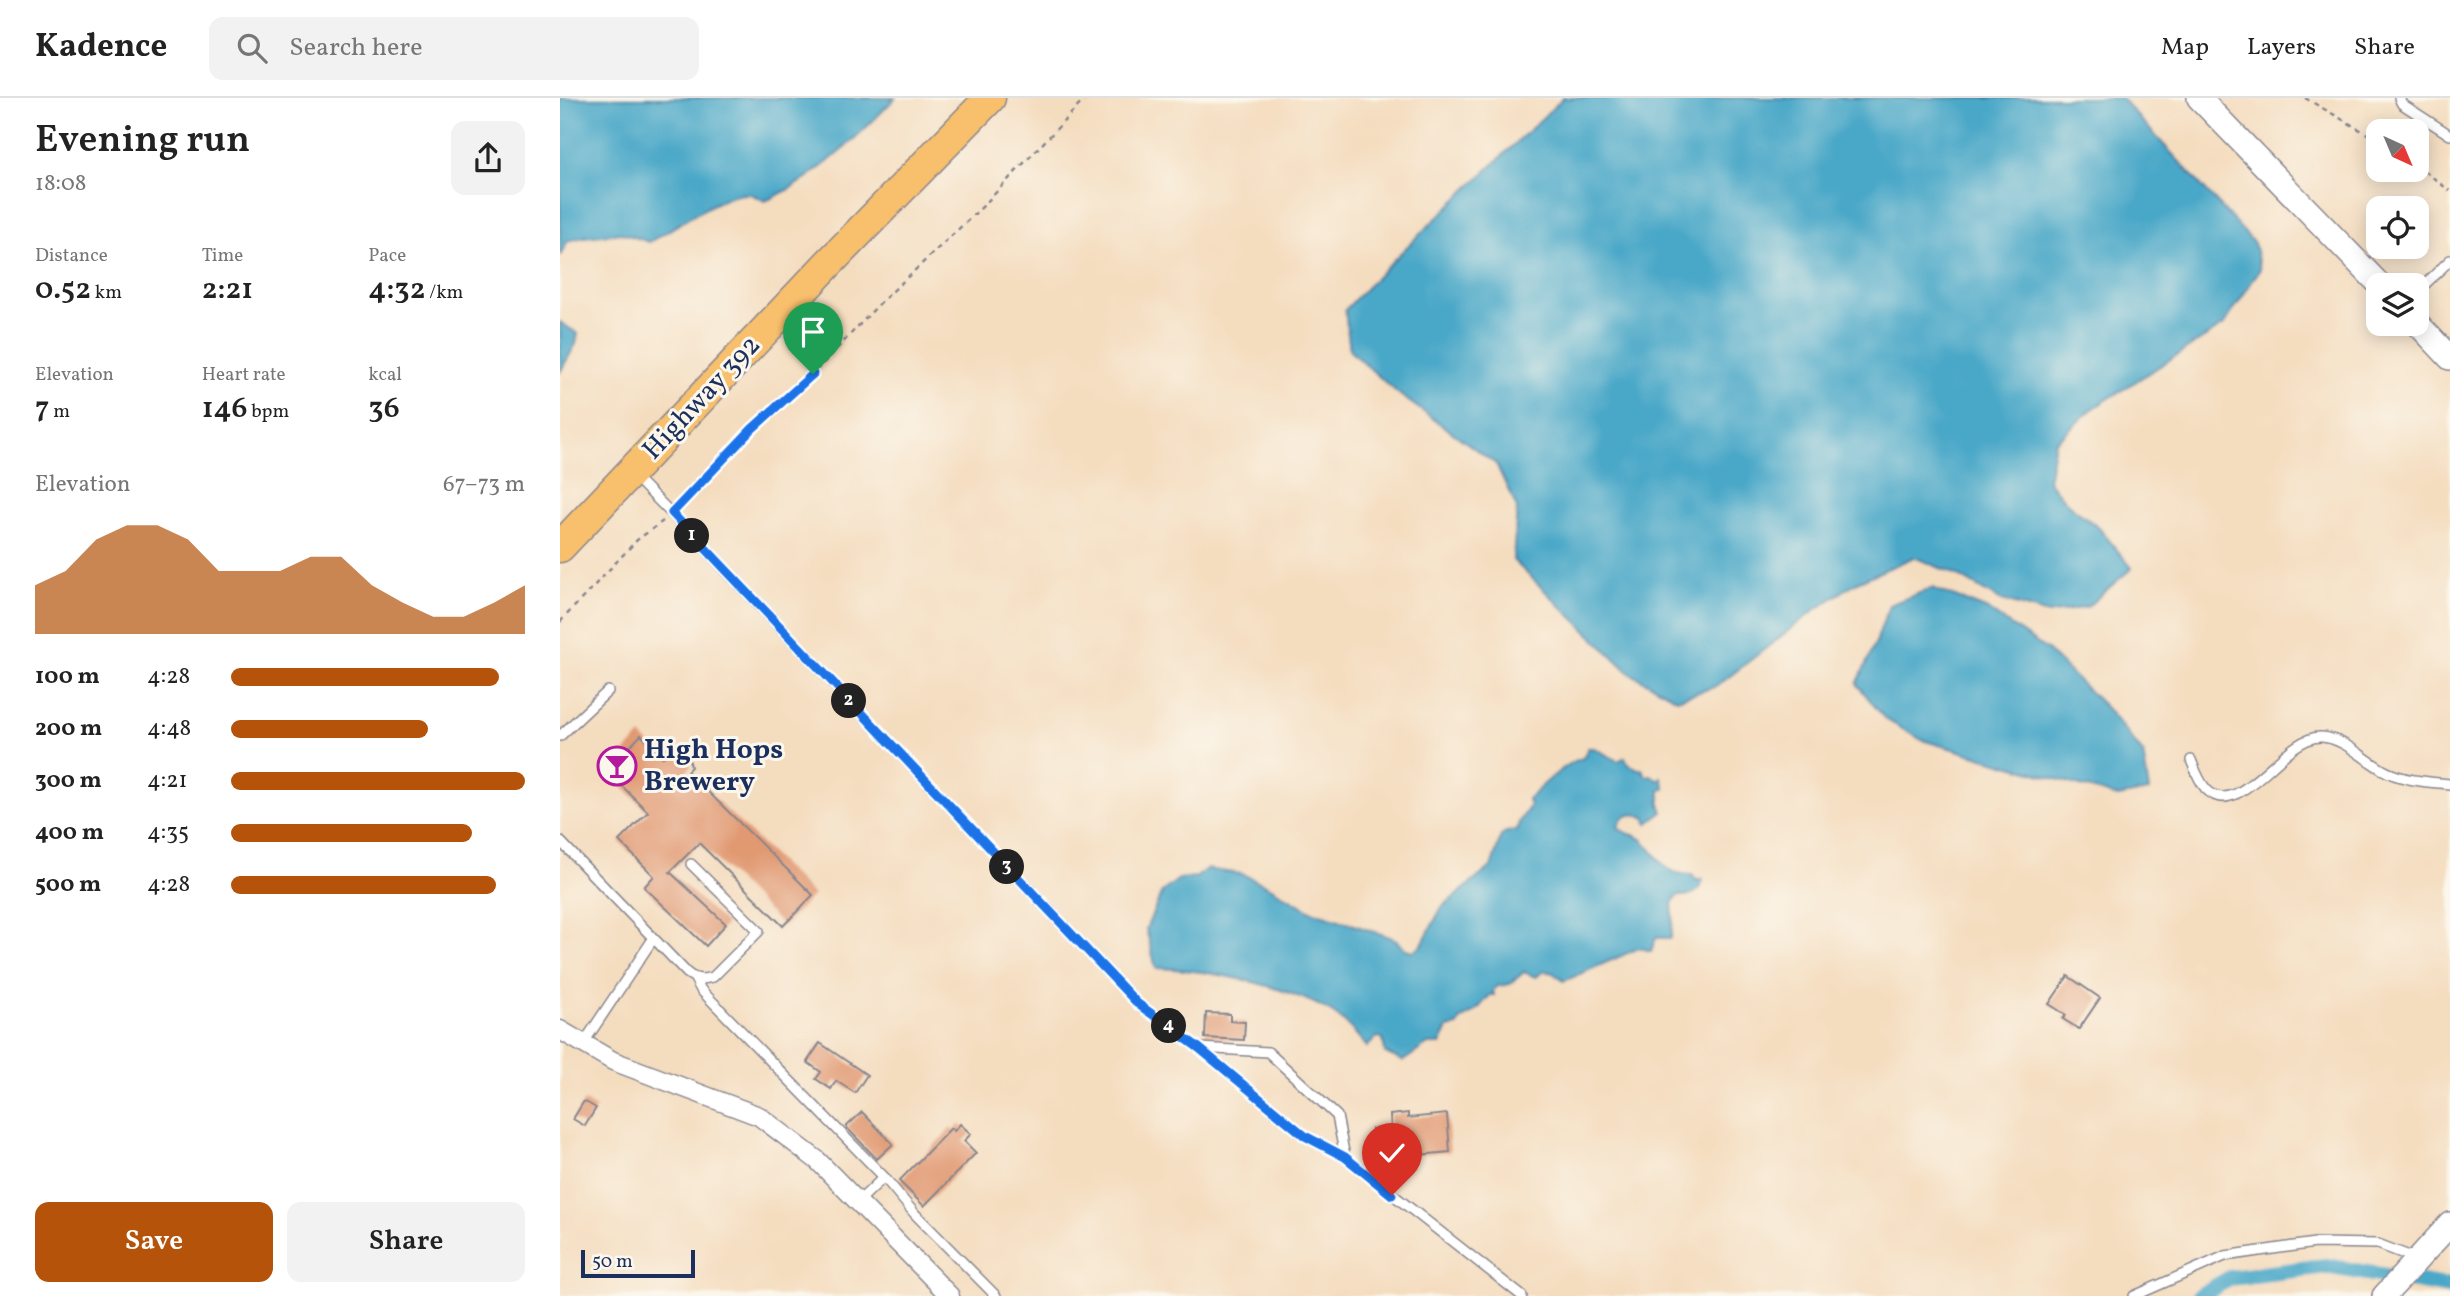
<!DOCTYPE html>
<meta charset="utf-8">
<style>
:root{--surface:#fff;--page:#f2f2f2;--text:#222;--muted:#767676;--line:#e0e0e0;--accent:#b45309}
body{margin:0;font-family:Vollkorn,serif;background:var(--page);color:var(--text);height:100vh;display:flex;flex-direction:column;font-size:26px;white-space:nowrap}
*{box-sizing:border-box;margin:0}
p{font-size:23px;color:var(--muted)}
.icon{flex:none;width:38px;height:38px;fill:none;stroke:currentColor;stroke-width:2;stroke-linecap:round;stroke-linejoin:round}
.map{position:relative;flex:1;overflow:hidden}
.sheet{display:flex;flex-direction:column;background:var(--surface);width:560px}
.sheet>*{flex:none}
.needle{width:46px;rotate:136deg}
.tools{position:absolute;left:1806px;top:21px;display:grid;gap:14px}
.tools a{display:grid;place-items:center;width:63px;height:63px;border-radius:14px;background:var(--surface);box-shadow:0 4px 18px #0003;font-size:35px}
.scale{position:absolute;left:21px;bottom:18px;width:114px;box-sizing:border-box;padding-left:7px;border:4px solid #1b2f5e;border-top:0;font-size:19px;line-height:24px;white-space:nowrap;color:#1b2f5e;-webkit-text-stroke:5px #fbf7ec;paint-order:stroke}
.pin{position:absolute;display:grid;place-items:center;width:60px;height:60px;color:#fff;margin:-72px -30px;border-radius:50% 50% 50% 0;rotate:-45deg;box-shadow:0 0 7px #0007}
.pin .icon{rotate:45deg}
.km{position:absolute;width:35px;height:35px;margin:-18px;border-radius:50%;background:#222;color:#fff;font-size:19px;line-height:35px;text-align:center}
.round{display:grid;place-items:center;flex:none;width:74px;height:74px;border-radius:14px;background:var(--page)}
.head{display:flex;align-items:center;justify-content:space-between;height:119px;padding:0 35px}
h1{font-size:38px;font-weight:600;line-height:52px}
.metrics{display:grid;grid-template-columns:repeat(3,1fr);gap:10px;height:119px;padding:7px 35px}
.metrics div{display:grid;align-content:center}
.metrics b{font-size:30px;font-weight:600}
.metrics small{font-size:19px;font-weight:400}
.metrics p{font-size:19px}
.chart{height:196px;padding:14px 35px}
.chart p{display:flex;justify-content:space-between}
.chart svg{width:100%;height:126px;margin-top:7px;fill:var(--accent);opacity:.7}
.primary-button{display:flex;gap:14px;margin-top:auto;padding:14px 35px}
.primary-button a{flex:1;height:80px;border-radius:14px;background:var(--accent);color:#fff;font-size:28px;font-weight:600;line-height:80px;text-align:center}
.primary-button a+a{background:var(--page);color:var(--text)}
ul{padding:0 35px;list-style:none;font-size:23px}
li{display:grid;grid-template-columns:112px 84px 1fr;align-items:center;height:52px}
li i{height:18px;border-radius:9px;background:var(--accent)}
header{display:flex;align-items:center;gap:42px;box-sizing:border-box;height:98px;padding:0 35px;background:var(--surface);border-bottom:2px solid var(--line)}
header strong{font-size:33px}
nav{display:flex;gap:38px;margin-inline-start:auto;font-size:24px}
.search{width:490px;height:63px;background:var(--page);display:flex;align-items:center;gap:18px;box-sizing:border-box;padding:0 24px;border-radius:14px;color:var(--muted);font-size:26px}
main{display:flex;flex:1;min-height:0}
.map>svg:first-child{display:block}
.water{fill:#4aa7c8;stroke:#326b93;stroke-width:2}
.lines{fill:none;stroke-linecap:round;stroke-linejoin:round}
.canal{stroke:#4aa7c8;stroke-width:16}
.building{fill:#e19972}
.service-casing{stroke:#88868e;stroke-width:12}
.minor-casing{stroke:#88868e;stroke-width:21}
.tertiary-casing{stroke:#88868e;stroke-width:26}
.primary-casing{stroke:#88868e;stroke-width:33}
.path{stroke:#88868e;stroke-width:2.5;stroke-dasharray:5 5;stroke-linecap:butt}
.service{stroke:#fff;stroke-width:9}
.minor{stroke:#fff;stroke-width:18}
.tertiary{stroke:#fff;stroke-width:23}
.primary{stroke:#f8bf6c;stroke-width:30}
.route-casing{stroke:#fff;stroke-width:14}
.route{stroke:#1a73e8;stroke-width:9}
.labels{text-anchor:middle;dominant-baseline:central;stroke-width:6;stroke-linejoin:round;paint-order:stroke}
.street-label{font-size:28px;fill:#1b2f5e;stroke:#fbf7ec}
.poi-label{font-size:28px;font-weight:bold;fill:#1b2f5e;stroke:#fbf7ec;text-anchor:start}
</style>
<header>
<strong>Kadence</strong>
<div class="search"><svg class="icon" aria-label="search" viewBox="0 0 24 24"><circle cx="10" cy="10" r="6"/><path d="M15 15l6 6"/></svg>Search here</div>
<nav><a>Map</a><a>Layers</a><a>Share</a></nav>
</header>
<main>
<section class="sheet">
<div class="head"><div><h1>Evening run</h1><p>18:08</p></div><a class="round"><svg class="icon" aria-label="share" viewBox="0 0 24 24"><path d="M12 15V3M7 8l5-5 5 5M5 13v7h14v-7"/></svg></a></div>
<div class="metrics">
<div><p>Distance</p><b>0.52<small> km</small></b></div>
<div><p>Time</p><b>2:21</b></div>
<div><p>Pace</p><b>4:32<small> /km</small></b></div>
</div>
<div class="metrics">
<div><p>Elevation</p><b>7<small> m</small></b></div>
<div><p>Heart rate</p><b>146<small> bpm</small></b></div>
<div><p>kcal</p><b>36</b></div>
</div>
<div class="chart"><p><span>Elevation</span>67–73 m</p>
<svg viewBox="0 0 160 44" preserveAspectRatio="none"><path d="M0 44V27L10 22L20 11L30 6L40 6L50 11L60 22L70 22L80 22L90 17L100 17L110 27L120 33L130 38L140 38L150 33L160 27V44z"/></svg>
</div>
<ul>
<li><b>100 m</b>4:28<i style="width:91%"></i></li>
<li><b>200 m</b>4:48<i style="width:67%"></i></li>
<li><b>300 m</b>4:21<i style="width:100%"></i></li>
<li><b>400 m</b>4:35<i style="width:82%"></i></li>
<li><b>500 m</b>4:28<i style="width:90%"></i></li>
</ul>
<div class="primary-button"><a>Save</a><a>Share</a></div>
</section>
<div class="map">
<svg width="1890" height="1198" viewBox="0 0 1890 1198">
<rect width="100%" height="100%" fill="#fbf7ec"/>
<filter id="ink" filterUnits="userSpaceOnUse"><feTurbulence type="fractalNoise" baseFrequency=".0143" numOctaves="2"/><feDisplacementMap in="SourceGraphic" scale="14" xChannelSelector="R" yChannelSelector="G"/><feConvolveMatrix kernelMatrix="1 2 1 2 8 2 1 2 1" color-interpolation-filters="sRGB"/></filter>
<filter id="wash" filterUnits="userSpaceOnUse"><feTurbulence type="fractalNoise" baseFrequency=".00686" numOctaves="4" result="noise"/><feDisplacementMap in="SourceGraphic" scale="28" xChannelSelector="R" yChannelSelector="G"/><feGaussianBlur stdDeviation="1.57" result="paint"/><feColorMatrix in="noise" values="0 0 0 0 0 0 0 0 0 0 0 0 0 0 0 0 0 1.4 0 .05"/><feComposite in="paint" operator="in"/></filter>
<g filter="url(#wash)">
<rect width="100%" height="100%" fill="#f4dcbe"/>
<g class="water">
<path d="M0 0H335C300 37 252 84 205 103 201 101 194 97 190 96 165 92 112 132 89 144L62 135 23 139 8 143 0 158Z"/>
<path d="M1003 0H1561L1694 145 1700 171 1664 227 1531 312 1495 344 1488 383 1509 407 1539 430 1572 470 1527 509 1488 516 1438 501 1397 477 1354 459 1297 484 1255 512 1157 588 1117 601 1071 576 953 462 957 410 936 366 840 297 790 253 785 212C854 138 930 71 1003 0Z"/>
<path d="M0 224 18 236 16 246 0 274Z"/>
<path d="M1372 490 1428 512 1487 552 1547 611 1583 655 1589 693 1558 699 1362 642 1325 621 1297 586 1316 544 1329 507Z"/>
<path d="M1028 650H1034L1058 663 1065 659 1068 666 1078 671H1082L1086 678 1091 677 1098 682 1101 679 1105 690 1100 692V706L1103 714 1087 726 1086 720C1073 714 1063 715 1058 729 1064 737 1075 735 1083 742 1102 761 1101 776 1132 777L1136 782 1143 781C1141 794 1130 800 1118 797L1112 805 1113 820 1111 840H1096L1091 853 1079 850 1004 883 993 875 984 873 976 879 964 874 950 886 938 888 933 892 934 897H930L915 914 900 922 898 928 888 930 880 946H868L843 963 825 955 823 940 817 939 807 949C795 935 784 921 768 912 721 886 649 872 596 870L586 831 602 794 619 781 637 779 646 771 682 776 708 788 749 812 833 840 846 851 853 853 861 848 882 809 931 769 941 738 944 735 958 731 959 724 970 708 968 701C981 689 1006 664 1023 660Z"/>
</g>
<g class="lines">
<path class="canal" d="M1639 1198 1670 1180 1766 1168 1885 1188 1890 1186"/>
</g>
<g id="blocks">
<g class="building">
<path d="M81 637 103 659 114 648 130 664 131 669 127 673 253 797 223 828 139 745 110 774 166 826 146 848 84 789 94 778 59 743 88 714 47 673Z"/>
<path d="M1508 878 1540 900 1519 931 1503 921 1506 917 1489 906Z"/>
<path d="M646 915 670 916V923L685 924 684 942 645 940Z"/>
<path d="M260 945 307 977 295 995 276 983 271 991 256 981 261 974 247 964Z"/>
<path d="M24 1003 36 1010 25 1028 13 1021Z"/>
<path d="M302 1014 333 1046 317 1061 286 1029Z"/>
<path d="M848 1015V1020L887 1016 890 1054 815 1061 812 1031 831 1030 830 1017Z"/>
<path d="M400 1026 411 1036 404 1043 416 1055 364 1108 339 1083 391 1030 394 1033Z"/>
</g>
</g>
</g>
<g filter="url(#ink)">
<use href="#blocks" fill-opacity="0" stroke="#88868e" stroke-width="2"/>
<g class="lines">
<defs>
<g id="service">
<path d="M1839 0 1842 6 1890 37"/>
<path d="M1857 194 1890 162"/>
<path d="M75 379 116 420 578 906 639 950 708 954 777 1018 785 1059 962 1198"/>
<path d="M0 638 48 593"/>
<path d="M1631 662C1635 672 1639 683 1646 691 1679 726 1724 636 1762 639 1787 641 1806 664 1827 674 1846 683 1869 684 1890 686"/>
<path d="M0 743 127 875C136 882 142 882 153 879L199 833 131 766"/>
<path d="M135 881 141 892 324 1079 355 1116 436 1198"/>
<path d="M23 946 93 841"/>
<path d="M639 950 745 1038 785 1059"/>
<path d="M298 1104 324 1079"/>
<path d="M1574 1198 1665 1158 1755 1145 1818 1146 1857 1161"/>
</g>
<path id="minor" d="M0 932 53 963 199 1018 257 1062 390 1198"/>
<g id="tertiary">
<path d="M1639 0 1820 187"/>
<path d="M1857 225 1890 260"/>
<path d="M1824 1198 1890 1126"/>
</g>
<path id="primary" d="M0 449 267 167 430 0"/>
</defs>
<use href="#service" class="service-casing"/>
<use href="#minor" class="minor-casing"/>
<use href="#tertiary" class="tertiary-casing"/>
<use href="#primary" class="primary-casing"/>
<g class="path">
<path d="M1745 0 1818 42"/>
<path d="M1857 67 1890 93"/>
<path d="M121 406 193 331 253 276 319 206 423 108 526 0"/>
<path d="M0 524 77 442 103 423"/>
</g>
<use href="#service" class="service"/>
<use href="#minor" class="minor"/>
<use href="#tertiary" class="tertiary"/>
<use href="#primary" class="primary"/>
</g>
</g>
<g class="lines" filter="url(#ink)">
<defs>
<path id="route" d="M253 276 192 331 112 415 578 906 639 950 745 1038 785 1059 832 1097"/>
</defs>
<use href="#route" class="route-casing"/>
<use href="#route" class="route"/>
</g>
<defs>
<symbol id="bar-ring" viewBox="-11 -11 22 22"><circle r="9.5" fill="#fbf7ec" stroke="#b5179e" stroke-width="1.5"/><path d="M-6-5H6L.8 .8V4.5H3.5V6h-7V4.5H-.8V.8Z" fill="#b5179e"/></symbol>
</defs>
<g fill-rule="evenodd">
<use href="#bar-ring" x="35" y="646" width="44" height="44"/>
</g>
<g class="labels">
<g class="street-label">
<text transform="translate(142 300) rotate(-47)">Highway 392</text>
</g>
<g class="poi-label">
<text x="84" y="652">High Hops<tspan x="84" dy="32">Brewery</tspan></text>
</g>
</g>
</svg>
<div class="tools">
<a><svg class="needle" viewBox="-14 -14 28 28"><path d="M0-13l5 13h-10z" fill="#e53935"/><path d="M0 13l5-13h-10z" fill="#767676"/></svg></a>
<a><svg class="icon" aria-label="locate" viewBox="0 0 24 24"><circle cx="12" cy="12" r="6"/><path d="M12 2v4M12 18v4M2 12h4M18 12h4"/></svg></a>
<a><svg class="icon" aria-label="layers" viewBox="0 0 24 24"><path d="M12 4l9 5-9 5-9-5zM3 14l9 5 9-5"/></svg></a>
</div>
<div class="scale">50 m</div>
<div class="pin" style="left:253px;top:276px;background:#1e9e55"><svg class="icon" aria-label="arrive" viewBox="0 0 24 24"><path d="M6 21V4h12l-3 4 3 4H6"/></svg></div>
<div class="pin" style="left:832px;top:1097px;background:#d93025"><svg class="icon" aria-label="check" viewBox="0 0 24 24"><path d="M5 12l5 5 9-10"/></svg></div>
<b class="km" style="left:132px;top:438px">1</b>
<b class="km" style="left:289px;top:603px">2</b>
<b class="km" style="left:447px;top:769px">3</b>
<b class="km" style="left:609px;top:928px">4</b>
</div>
</main>
